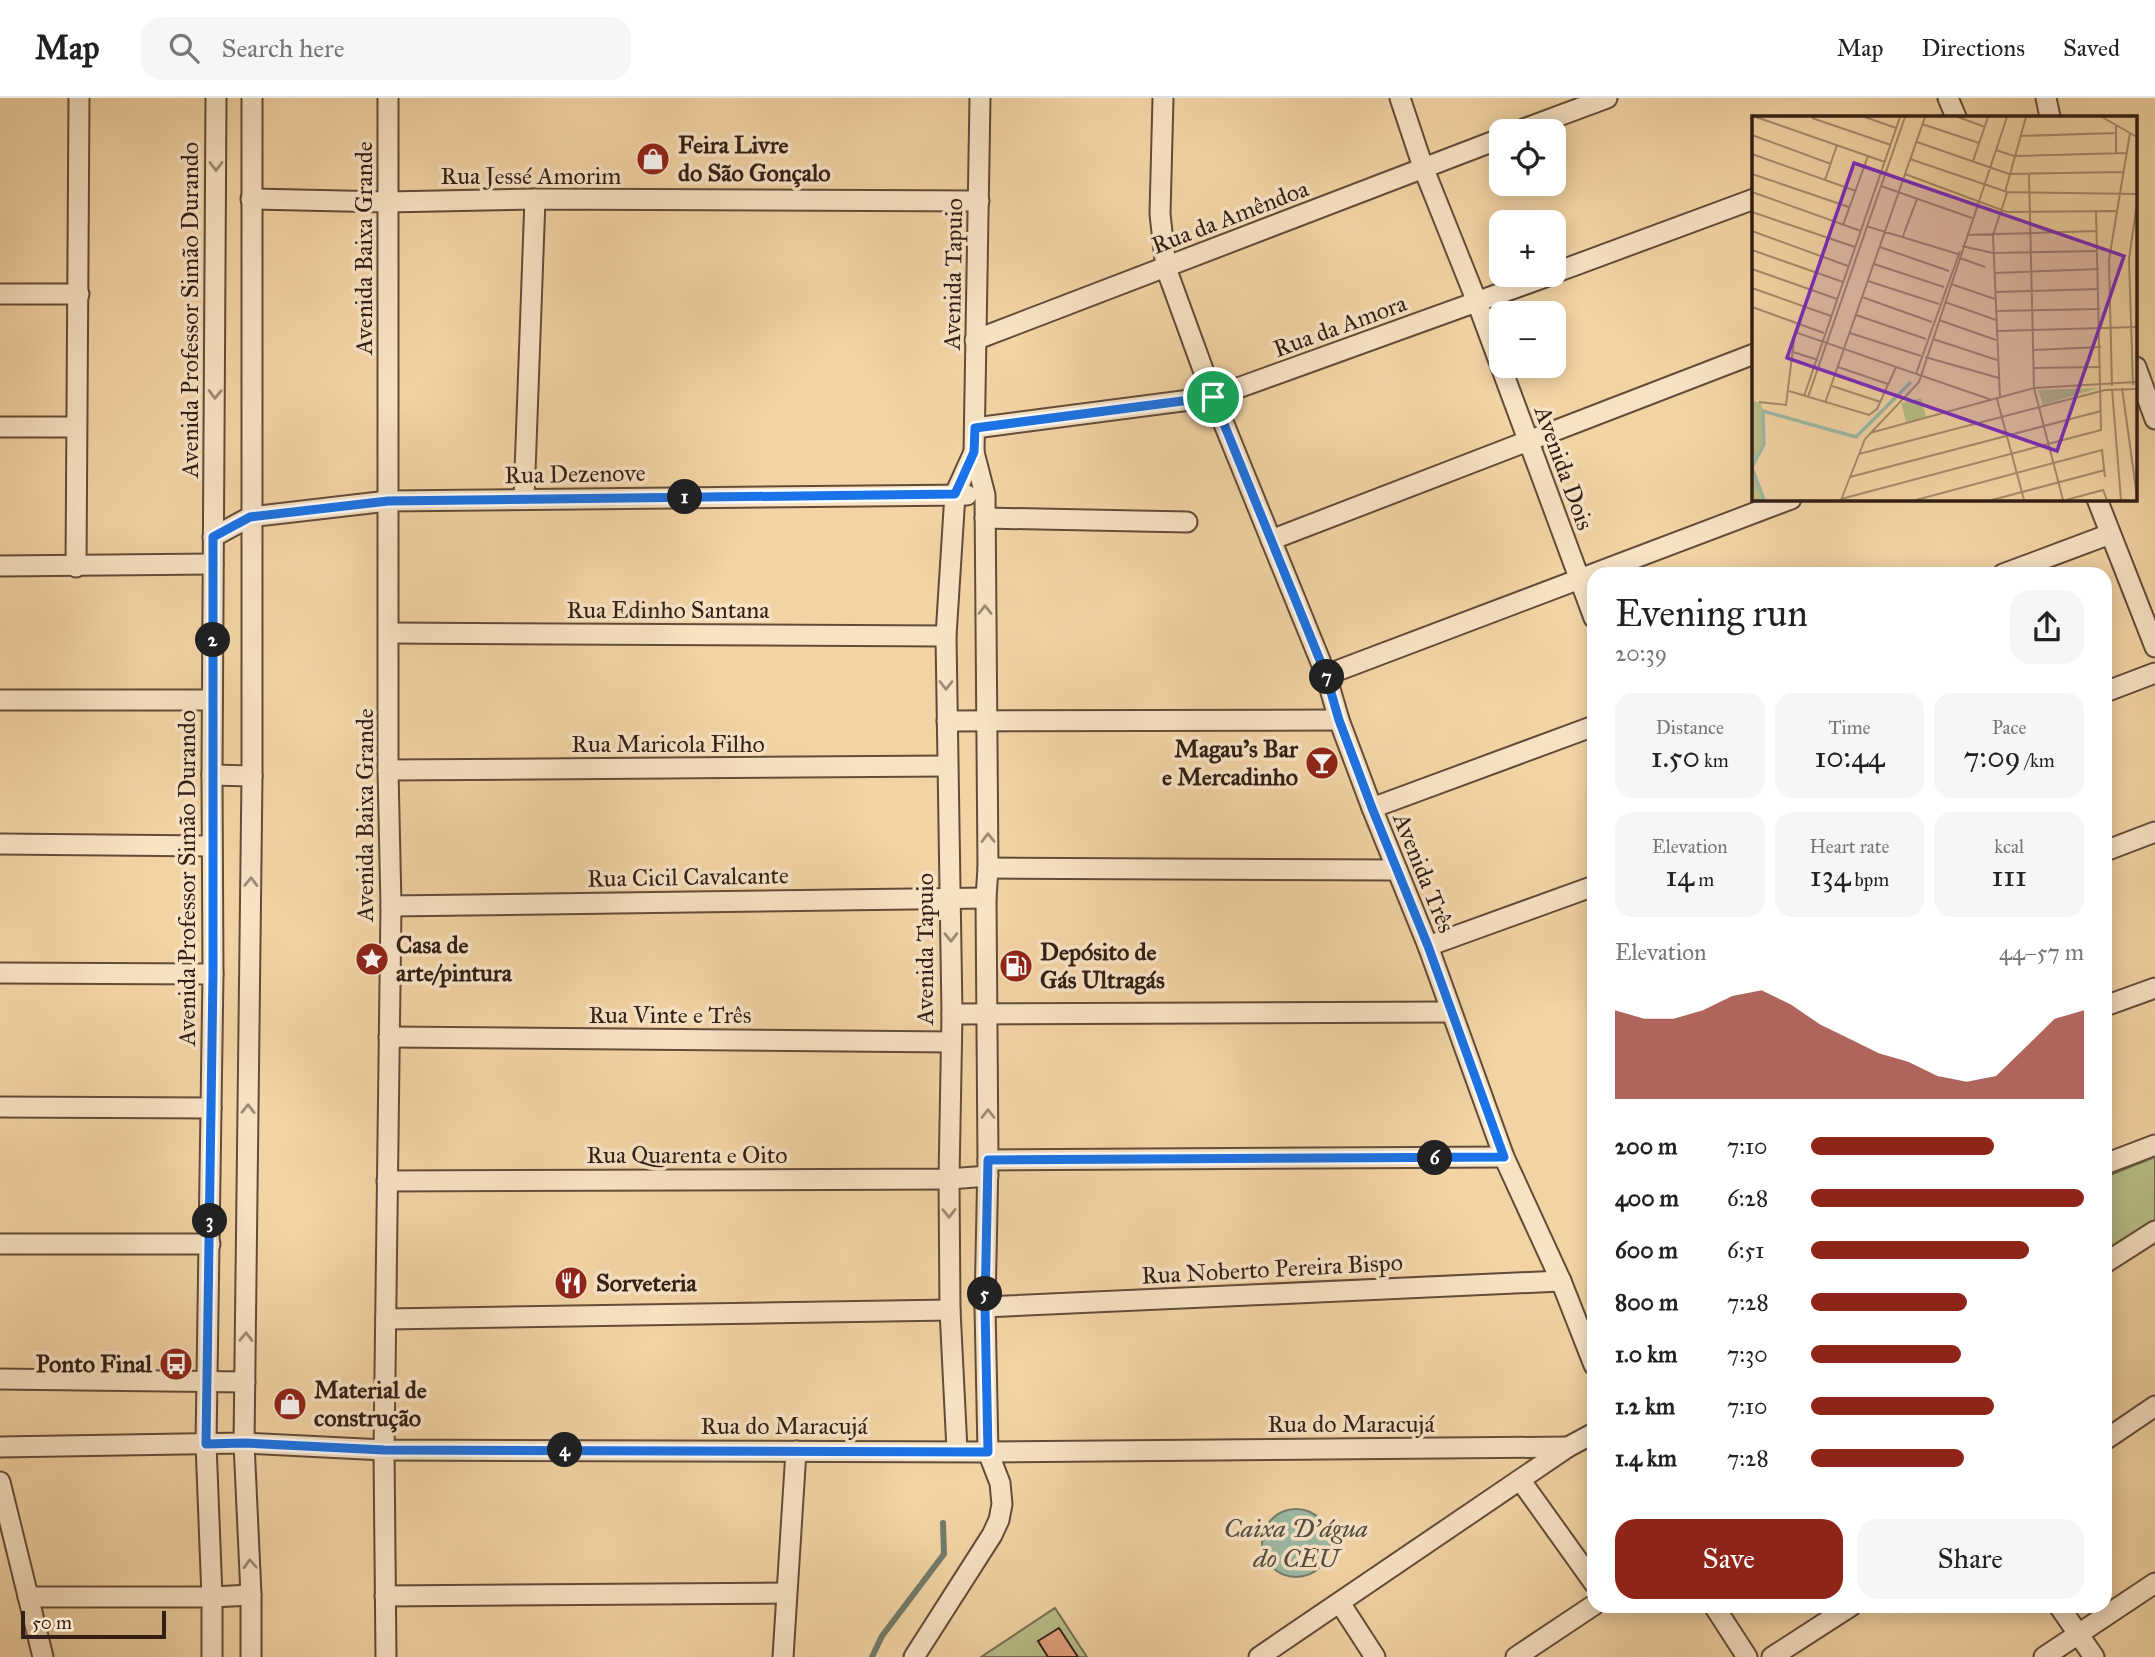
<!DOCTYPE html>
<meta charset="utf-8">
<style>
:root{--surface:#fff;--page:#f6f6f6;--text:#222;--muted:#767676;--line:#e0e0e0;--accent:#8f2418}
body{margin:0;font-family:"IM FELL Great Primer",serif;background:var(--page);color:var(--text);height:100vh;display:flex;flex-direction:column;font-size:26px;white-space:nowrap}
*{box-sizing:border-box;margin:0}
p{font-size:23px;color:var(--muted)}
.icon{flex:none;width:38px;height:38px;fill:none;stroke:currentColor;stroke-width:2;stroke-linecap:round;stroke-linejoin:round}
.map{position:relative;flex:1;overflow:hidden}
.side{position:absolute;left:1587px;top:469px;width:525px;height:1046px;display:flex;flex-direction:column;background:var(--surface);border-radius:21px;box-shadow:0 4px 18px #0003}
.side>*{flex:none}
.fabs{position:absolute;left:1489px;top:21px;display:grid;gap:14px}
.fabs a{display:grid;place-items:center;width:77px;height:77px;border-radius:14px;background:var(--surface);box-shadow:0 4px 18px #0003;font-size:35px}
.scale{position:absolute;left:21px;bottom:18px;width:145px;box-sizing:border-box;padding-left:7px;border:4px solid #321f15;border-top:0;font-size:19px;line-height:24px;white-space:nowrap;color:#321f15;-webkit-text-stroke:5px #f7e2c4;paint-order:stroke}
.pin{position:absolute;display:grid;place-items:center;width:60px;height:60px;color:#fff;margin:-30px;border:4px solid #fff;border-radius:50%;box-shadow:0 2px 7px #0007}
.km{position:absolute;width:35px;height:35px;margin:-18px;border-radius:50%;background:#222;color:#fff;font-size:19px;line-height:35px;text-align:center}
.round{display:grid;place-items:center;flex:none;width:74px;height:74px;border-radius:21px;background:var(--page)}
.overview{display:flex;align-items:center;justify-content:space-between;height:119px;padding:0 28px}
h1{font-size:38px;font-weight:600;line-height:52px}
.stats{display:grid;grid-template-columns:repeat(3,1fr);gap:10px;height:119px;padding:7px 28px}
.stats div{display:grid;align-content:center;border-radius:18px;background:var(--page);text-align:center}
.stats b{font-size:30px;font-weight:600}
.stats small{font-size:19px;font-weight:400}
.stats p{font-size:19px}
.chart{height:196px;padding:14px 28px}
.chart p{display:flex;justify-content:space-between}
.chart svg{width:100%;height:126px;margin-top:7px;fill:var(--accent);opacity:.7}
.cta{display:flex;gap:14px;margin-top:auto;padding:14px 28px}
.cta a{flex:1;height:80px;border-radius:21px;background:var(--accent);color:#fff;font-size:28px;font-weight:600;line-height:80px;text-align:center}
.cta a+a{background:var(--page);color:var(--text)}
ul{padding:0 28px;list-style:none;font-size:23px}
li{display:grid;grid-template-columns:112px 84px 1fr;align-items:center;height:52px}
li i{height:18px;border-radius:9px;background:var(--accent)}
header{display:flex;align-items:center;gap:42px;box-sizing:border-box;height:98px;padding:0 35px;background:var(--surface);border-bottom:2px solid var(--line)}
header strong{font-size:33px}
nav{display:flex;gap:38px;margin-inline-start:auto;font-size:24px}
.search{width:490px;height:63px;background:var(--page);display:flex;align-items:center;gap:18px;box-sizing:border-box;padding:0 24px;border-radius:21px;color:var(--muted);font-size:26px}
.map>svg:first-child{display:block}
.green{fill:#b8bd87;stroke:#756e4e;stroke-width:2}
.water{fill:#9cb8a3;stroke:#727b6a;stroke-width:2}
.lines{fill:none;stroke-linecap:round;stroke-linejoin:round}
.stream{stroke:#727b6a;stroke-width:6}
.building{fill:#e4a07e;stroke:#321f15;stroke-width:2}
.minor-casing{stroke:#624c39;stroke-width:23}
.minor{stroke:#f7e2c4;stroke-width:19}
.oneway{stroke:#9e8a75}
.route-casing{stroke:#fff;stroke-width:14}
.route{stroke:#1a73e8;stroke-width:9}
.labels{text-anchor:middle;dominant-baseline:central;stroke-width:7;stroke-linejoin:round;paint-order:stroke}
.poi-label{font-size:24px;font-weight:bold;fill:#321f15;stroke:#f7e2c4;text-anchor:start}
.street-label{font-size:24px;fill:#321f15;stroke:#f7e2c4}
.water-label{font-size:26px;font-style:italic;fill:#524d40;stroke:#f7e2c4}
.inset-river{fill:none;stroke:#9cb8a3;stroke-width:3.5}
.inset-road{fill:none;stroke:#a58b6b;stroke-width:2}
.view{fill:#7b2cbf;fill-opacity:0.15;stroke:#7b2cbf;stroke-width:3.5}
.inset-edge{fill:none;stroke:#321f15;stroke-width:3.5}
</style>
<header>
<strong>Map</strong>
<div class="search"><svg class="icon" aria-label="search" viewBox="0 0 24 24"><circle cx="10" cy="10" r="6"/><path d="M15 15l6 6"/></svg>Search here</div>
<nav><a>Map</a><a>Directions</a><a>Saved</a></nav>
</header>
<div class="map">
<svg width="2155" height="1559" viewBox="0 0 2155 1559">
<rect width="100%" height="100%" fill="#f2d3a4"/>
<filter id="stains"><feTurbulence type="fractalNoise" baseFrequency=".00286" numOctaves="4"/><feColorMatrix values="0 0 0 0 .2 0 0 0 0 .09 0 0 0 0 .02 0 0 0 .5 -.17"/></filter>
<radialGradient id="worn" r=".72"><stop offset=".6" stop-color="#630" stop-opacity="0"/><stop offset="1" stop-color="#630" stop-opacity=".3"/></radialGradient>
<g class="green">
<path d="M2155 1059V1124L2105 1157V1079Z"/>
<path d="M1055 1510 1087 1559H981Z"/>
</g>
<circle class="water" cx="1296" cy="1445" r="34"/>
<g class="lines">
<path class="stream" d="M872 1559 882 1538 944 1456 943 1425"/>
</g>
<path class="building" d="M1059 1530 1078 1559H1048L1038 1543Z"/>
<g class="lines">
<defs>
<g id="minor">
<path d="M1163 0 1160 116 1166 170 1213 299 1326 577 1339 622 1372 710 1428 848 1504 1059 1561 1183 1594 1267"/>
<path d="M1400 0 1423 69 1477 204 1594 520"/>
<path d="M1948 0 1956 19"/>
<path d="M2046 0 2050 19"/>
<path d="M1518 33 1607 0"/>
<path d="M251 101 388 104 535 101 979 103"/>
<path d="M1554 175 1754 101"/>
<path d="M0 196H79"/>
<path d="M975 242 1502 40"/>
<path d="M2136 269 2155 321"/>
<path d="M0 329H76"/>
<path d="M975 330 1213 299 1551 177"/>
<path d="M524 401 535 101"/>
<path d="M2097 401 2155 549"/>
<path d="M985 420 1187 424"/>
<path d="M213 439 250 419 388 403 967 397"/>
<path d="M1271 442 1754 256"/>
<path d="M0 468 213 466"/>
<path d="M76 469 79 0"/>
<path d="M2003 476 2110 436"/>
<path d="M390 535 946 538"/>
<path d="M1326 577 1791 401"/>
<path d="M2105 594 2155 575"/>
<path d="M0 602H212"/>
<path d="M947 623 1339 622"/>
<path d="M388 672 947 668"/>
<path d="M212 677 252 678"/>
<path d="M1372 710 1594 628"/>
<path d="M0 746 211 748"/>
<path d="M2105 753 2155 734"/>
<path d="M988 770 1397 772"/>
<path d="M391 808 986 800"/>
<path d="M1428 848 1594 788"/>
<path d="M0 875 213 876"/>
<path d="M2105 908 2155 890"/>
<path d="M952 916 1450 914"/>
<path d="M389 939 950 944"/>
<path d="M0 1009 211 1010"/>
<path d="M988 1062 1504 1059"/>
<path d="M2105 1066 2155 1047"/>
<path d="M387 1083 949 1081 988 1078"/>
<path d="M0 1146H210"/>
<path d="M2105 1165 2155 1133"/>
<path d="M985 1209 1561 1183"/>
<path d="M386 1221 950 1212"/>
<path d="M0 1281 245 1284"/>
<path d="M2105 1342 2155 1308"/>
<path d="M0 1349 244 1345 384 1352 988 1354 1568 1349"/>
<path d="M957 1352 950 1212 949 1081 952 916 946 538 955 396 974 354"/>
<path d="M1521 1383 1594 1485"/>
<path d="M0 1384 43 1559"/>
<path d="M385 1498 786 1495"/>
<path d="M28 1499H212L251 1497"/>
<path d="M1340 1505 1375 1559"/>
<path d="M1714 1508 1747 1559"/>
<path d="M2059 1508 2094 1559"/>
<path d="M212 1559V1499L206 1346 213 876 212 677 216 0"/>
<path d="M251 1559V1497L244 1345 252 678V0"/>
<path d="M386 1559 384 1352 391 808 388 672V0"/>
<path d="M783 1559 796 1353"/>
<path d="M914 1559 992 1437 999 1422 1002 1406 1000 1385 988 1354 985 1209 988 1062 986 800 988 770 985 397 974 354 980 0"/>
<path d="M1259 1559 1568 1349 1594 1335"/>
<path d="M1516 1559 1594 1507"/>
<path d="M1772 1559 1851 1508"/>
<path d="M2044 1559 2155 1485"/>
</g>
</defs>
<use href="#minor" class="minor-casing"/>
<use href="#minor" class="minor"/>
</g>
<defs><path id="oneway-chevron" d="M-2-3.5L2.5 0L-2 3.5" fill="none" stroke-width="1.6" stroke-linecap="round" stroke-linejoin="round" transform="scale(1.75)"/></defs>
<g class="oneway">
<use href="#oneway-chevron" transform="translate(216 68) rotate(90)"/>
<use href="#oneway-chevron" transform="translate(215 296) rotate(91)"/>
<use href="#oneway-chevron" transform="translate(985 512) rotate(-90)"/>
<use href="#oneway-chevron" transform="translate(946 587) rotate(90)"/>
<use href="#oneway-chevron" transform="translate(988 740) rotate(-91)"/>
<use href="#oneway-chevron" transform="translate(251 784) rotate(-89)"/>
<use href="#oneway-chevron" transform="translate(951 839) rotate(89)"/>
<use href="#oneway-chevron" transform="translate(248 1011) rotate(-89)"/>
<use href="#oneway-chevron" transform="translate(988 1016) rotate(-90)"/>
<use href="#oneway-chevron" transform="translate(949 1115) rotate(89)"/>
<use href="#oneway-chevron" transform="translate(246 1239) rotate(-89)"/>
<use href="#oneway-chevron" transform="translate(250 1466) rotate(-93)"/>
</g>
<g class="lines">
<defs>
<path id="route" d="M1213 299 1326 577 1339 622 1372 710 1428 848 1504 1059 988 1062 985 1209 988 1354 384 1352 244 1345 206 1346 213 876V439L250 419 388 403 955 396 974 354 975 330Z"/>
</defs>
<use href="#route" class="route-casing"/>
<use href="#route" class="route"/>
</g>
<defs>
<symbol id="shop-disc" viewBox="-11 -11 22 22"><circle r="9.5" fill="#8f2418" stroke="#f7e2c4"/><path d="M-5-2.5h2.3a2.7 3.5 0 0 1 5.4 0H5L5.5 6h-11ZM-1.5-2.5h3a1.5 2.3 0 0 0-3 0Z" fill="#fff"/></symbol>
<symbol id="bar-disc" viewBox="-11 -11 22 22"><circle r="9.5" fill="#8f2418" stroke="#f7e2c4"/><path d="M-6-5H6L.8 .8V4.5H3.5V6h-7V4.5H-.8V.8Z" fill="#fff"/></symbol>
<symbol id="sight-disc" viewBox="-11 -11 22 22"><circle r="9.5" fill="#8f2418" stroke="#f7e2c4"/><path d="M0-6L1.8-2.2L6-1.7L2.9 1.2L3.7 5.4L0 3.3L-3.7 5.4L-2.9 1.2L-6-1.7L-1.8-2.2Z" fill="#fff"/></symbol>
<symbol id="fuel-disc" viewBox="-11 -11 22 22"><circle r="9.5" fill="#8f2418" stroke="#f7e2c4"/><path d="M-5.5-6h7V0h2V4h1.3V-2.5L3-4.5l.8-.8L6-3V5H2.5V1h-1V6h-7ZM-4.2-4.7v3.2H.2V-4.7Z" fill="#fff"/></symbol>
<symbol id="restaurant-disc" viewBox="-11 -11 22 22"><circle r="9.5" fill="#8f2418" stroke="#f7e2c4"/><path d="M-5-6h1v4h1v-4h1v4h1v-4h1v5L-1.5 .5V6h-2V.5L-5-1ZM5-6V6H3V1.5H1.5Q1.5-4 5-6Z" fill="#fff"/></symbol>
<symbol id="bus-disc" viewBox="-11 -11 22 22"><circle r="9.5" fill="#8f2418" stroke="#f7e2c4"/><path d="M-5-6H5V4H4V6H2V4H-2V6H-4V4H-5ZM-3.5-4V0h7V-4ZM-3.5 1.2v1.5H-2V1.2ZM2 1.2v1.5H3.5V1.2Z" fill="#fff"/></symbol>
</defs>
<g fill-rule="evenodd">
<use href="#shop-disc" x="634" y="42" width="38" height="38"/>
<use href="#bar-disc" x="1303" y="646" width="38" height="38"/>
<use href="#sight-disc" x="353" y="842" width="38" height="38"/>
<use href="#fuel-disc" x="997" y="849" width="38" height="38"/>
<use href="#restaurant-disc" x="552" y="1166" width="38" height="38"/>
<use href="#bus-disc" x="157" y="1247" width="38" height="38"/>
<use href="#shop-disc" x="271" y="1287" width="38" height="38"/>
</g>
<g class="labels">
<g class="poi-label">
<text x="678" y="47">Feira Livre<tspan x="678" dy="28">do São Gonçalo</tspan></text>
<text x="1298" y="651" text-anchor="end">Magau's Bar<tspan x="1298" dy="28">e Mercadinho</tspan></text>
<text x="396" y="847">Casa de<tspan x="396" dy="28">arte/pintura</tspan></text>
<text x="1040" y="854">Depósito de<tspan x="1040" dy="28">Gás Ultragás</tspan></text>
<text x="596" y="1185">Sorveteria</text>
<text x="152" y="1266" text-anchor="end">Ponto Final</text>
<text x="314" y="1292">Material de<tspan x="314" dy="28">construção</tspan></text>
</g>
<g class="street-label">
<text x="531" y="78">Rua Jessé Amorim</text>
<text transform="translate(1230 119) rotate(-21)">Rua da Amêndoa</text>
<text transform="translate(364 150) rotate(-90)">Avenida Baixa Grande</text>
<text transform="translate(953 176) rotate(-89)">Avenida Tapuio</text>
<text transform="translate(190 212) rotate(-90)">Avenida Professor Simão Durando</text>
<text transform="translate(1340 228) rotate(-20)">Rua da Amora</text>
<text transform="translate(1564 370) rotate(70)">Avenida Dois</text>
<text transform="translate(575 376) rotate(-1)">Rua Dezenove</text>
<text x="668" y="512">Rua Edinho Santana</text>
<text x="668" y="646">Rua Maricola Filho</text>
<text transform="translate(365 717) rotate(-90)">Avenida Baixa Grande</text>
<text transform="translate(1424 775) rotate(68)">Avenida Três</text>
<text transform="translate(688 779) rotate(-1)">Rua Cicil Cavalcante</text>
<text transform="translate(187 780) rotate(-90)">Avenida Professor Simão Durando</text>
<text transform="translate(925 851) rotate(-90)">Avenida Tapuio</text>
<text x="670" y="917">Rua Vinte e Três</text>
<text x="687" y="1057">Rua Quarenta e Oito</text>
<text transform="translate(1272 1171) rotate(-3)">Rua Noberto Pereira Bispo</text>
<text x="1351" y="1326">Rua do Maracujá</text>
<text x="784" y="1328">Rua do Maracujá</text>
</g>
<g class="water-label">
<text x="1296" y="1430">Caixa D'água<tspan x="1296" dy="30">do CEU</tspan></text>
</g>
</g>
<g transform="translate(1752 18)">
<rect width="385" height="385" fill="#f2d3a4"/>
<path d="M347 272 291 289 286 274ZM169 282 174 301 154 306 149 287ZM0 285 9 287 11 295 12 328 1 351 12 384H0Z" fill="#b8bd87"/>
<path class="inset-river" d="M12 384 0 351 12 328 11 295 104 321 159 266"/>
<path class="inset-road" d="M4 1 133 46M113 1 144 12M206 1 233 11M350 1 385 21M60 2 139 29M170 8 227 27M0 19 79 48M268 20 364 17M165 26 257 58 371 56M244 34 262 40 374 37M364 37V9M0 38 104 75M158 43 255 76 385 78M221 45 236 1M0 58 97 91M153 58 255 96 364 95M277 59 282 272 311 384M73 64 85 29M129 70 220 102M0 76 109 115M253 76 274 1M0 96 103 131M91 109 116 40M114 110 206 138M0 115 96 150M215 119 345 115M151 120 165 83M210 130 241 137 346 135M128 131 197 155M0 134 91 166M208 142 233 151M122 148 192 171M0 153 85 183M242 157 347 153M116 165 187 188M199 168 243 183M0 172 79 200M243 176 347 173M110 181 180 206M193 186 244 204M0 191 72 217M243 195 348 193M104 199 174 223M187 204 244 224M244 215 385 211M98 217 169 240M181 223 245 244M281 234 349 231M41 236 66 244M173 241 247 262M86 251 136 268M282 252 349 251M164 258 208 135M381 269 377 143 385 87M80 270 129 286M360 270 357 144 378 17M370 272 385 380M360 273 369 384M37 275 117 299 125 293 144 251M52 280 148 1M56 281 153 1M248 282 241 119 255 77M245 283 272 384M7 286 34 289 43 216 240 284M73 287 173 1M118 317 282 272 384 266M107 338 353 274 385 273M98 361 349 295M89 383 349 314 344 95M89 384 113 323 167 266 255 1M164 384 350 334 353 361M240 384 353 354M314 384 351 374 355 384"/>
<path class="view" d="M102 47 372 140 305 335 35 242Z"/>
<rect width="385" height="385" class="inset-edge"/>
</g>
<rect width="100%" height="100%" filter="url(#stains)"/>
<rect width="100%" height="100%" fill="url(#worn)"/>
</svg>
<div class="fabs">
<a><svg class="icon" aria-label="locate" viewBox="0 0 24 24"><circle cx="12" cy="12" r="6"/><path d="M12 2v4M12 18v4M2 12h4M18 12h4"/></svg></a>
<a>+</a>
<a>−</a>
</div>
<div class="scale">50 m</div>
<div class="pin" style="left:1213px;top:299px;background:#1e9e55"><svg class="icon" aria-label="arrive" viewBox="0 0 24 24"><path d="M6 21V4h12l-3 4 3 4H6"/></svg></div>
<b class="km" style="left:685px;top:399px">1</b>
<b class="km" style="left:213px;top:542px">2</b>
<b class="km" style="left:210px;top:1123px">3</b>
<b class="km" style="left:565px;top:1352px">4</b>
<b class="km" style="left:985px;top:1196px">5</b>
<b class="km" style="left:1435px;top:1060px">6</b>
<b class="km" style="left:1327px;top:579px">7</b>
<section class="side">
<div class="overview"><div><h1>Evening run</h1><p>20:39</p></div><a class="round"><svg class="icon" aria-label="share" viewBox="0 0 24 24"><path d="M12 15V3M7 8l5-5 5 5M5 13v7h14v-7"/></svg></a></div>
<div class="stats">
<div><p>Distance</p><b>1.50<small> km</small></b></div>
<div><p>Time</p><b>10:44</b></div>
<div><p>Pace</p><b>7:09<small> /km</small></b></div>
</div>
<div class="stats">
<div><p>Elevation</p><b>14<small> m</small></b></div>
<div><p>Heart rate</p><b>134<small> bpm</small></b></div>
<div><p>kcal</p><b>111</b></div>
</div>
<div class="chart"><p><span>Elevation</span>44–57 m</p>
<svg viewBox="0 0 160 44" preserveAspectRatio="none"><path d="M0 44V13L10 16L20 16L30 13L40 8L50 6L60 11L70 18L80 23L90 28L100 31L110 36L120 38L130 36L140 26L150 16L160 13V44z"/></svg>
</div>
<ul>
<li><b>200 m</b>7:10<i style="width:67%"></i></li>
<li><b>400 m</b>6:28<i style="width:100%"></i></li>
<li><b>600 m</b>6:51<i style="width:80%"></i></li>
<li><b>800 m</b>7:28<i style="width:57%"></i></li>
<li><b>1.0 km</b>7:30<i style="width:55%"></i></li>
<li><b>1.2 km</b>7:10<i style="width:67%"></i></li>
<li><b>1.4 km</b>7:28<i style="width:56%"></i></li>
</ul>
<div class="cta"><a>Save</a><a>Share</a></div>
</section>
</div>
